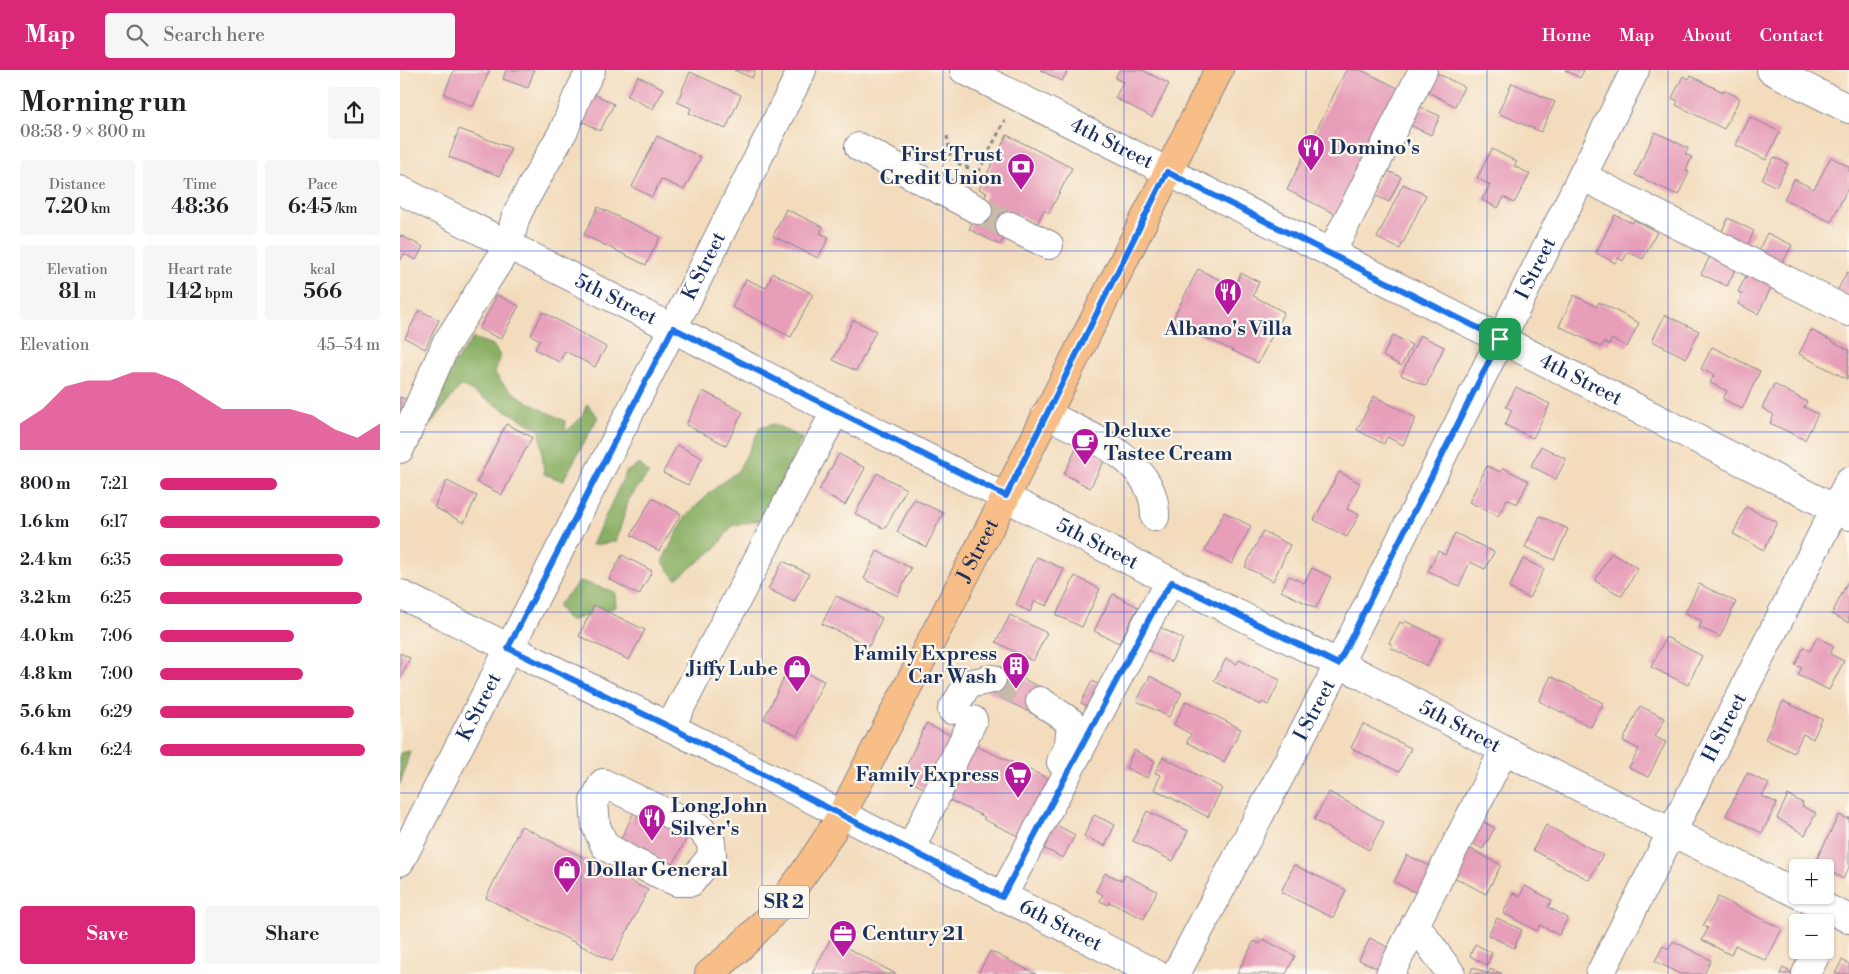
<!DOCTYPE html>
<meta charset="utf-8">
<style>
:root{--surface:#fff;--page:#f6f6f6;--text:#202124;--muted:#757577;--accent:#db2777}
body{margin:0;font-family:"Libre Bodoni",serif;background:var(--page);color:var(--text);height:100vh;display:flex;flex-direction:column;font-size:19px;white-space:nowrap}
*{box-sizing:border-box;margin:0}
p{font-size:16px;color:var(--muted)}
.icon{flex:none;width:28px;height:28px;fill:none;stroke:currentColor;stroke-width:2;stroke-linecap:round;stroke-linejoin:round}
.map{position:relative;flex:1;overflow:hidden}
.sheet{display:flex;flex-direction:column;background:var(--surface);width:400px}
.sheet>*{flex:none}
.fabs{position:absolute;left:1389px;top:789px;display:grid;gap:10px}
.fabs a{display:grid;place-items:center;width:45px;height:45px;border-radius:5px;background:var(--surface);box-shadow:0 1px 4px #0004;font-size:25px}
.pin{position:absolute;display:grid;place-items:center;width:42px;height:42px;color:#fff;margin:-21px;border-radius:10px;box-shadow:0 2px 8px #0006}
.round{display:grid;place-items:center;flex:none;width:52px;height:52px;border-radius:5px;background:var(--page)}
.overview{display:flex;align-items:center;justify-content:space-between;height:85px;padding:0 20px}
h1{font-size:28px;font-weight:600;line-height:38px}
.stats{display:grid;grid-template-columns:repeat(3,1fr);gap:8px;height:85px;padding:5px 20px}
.stats div{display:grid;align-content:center;border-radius:5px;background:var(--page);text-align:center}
.stats b{font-size:21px;font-weight:600}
.stats small{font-size:14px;font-weight:400}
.stats p{font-size:14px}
.chart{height:140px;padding:10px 20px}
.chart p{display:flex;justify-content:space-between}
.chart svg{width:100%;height:90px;margin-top:5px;fill:var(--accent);opacity:.7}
.primary-button{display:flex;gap:10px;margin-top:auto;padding:10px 20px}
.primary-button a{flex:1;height:58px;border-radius:5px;background:var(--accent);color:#fff;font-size:20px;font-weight:600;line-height:58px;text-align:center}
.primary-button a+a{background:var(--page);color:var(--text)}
ul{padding:0 20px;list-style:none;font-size:16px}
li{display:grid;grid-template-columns:80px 60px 1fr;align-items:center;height:38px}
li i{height:12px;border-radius:6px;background:var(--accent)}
header{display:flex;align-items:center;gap:30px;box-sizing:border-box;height:70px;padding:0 25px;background:var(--accent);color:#fff}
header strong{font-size:24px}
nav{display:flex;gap:28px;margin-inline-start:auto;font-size:18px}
.search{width:350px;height:45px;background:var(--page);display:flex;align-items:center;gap:12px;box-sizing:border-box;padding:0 18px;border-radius:5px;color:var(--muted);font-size:19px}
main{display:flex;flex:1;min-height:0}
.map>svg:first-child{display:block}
.forest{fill:#89af64;stroke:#526f61}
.building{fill:#e79eb9}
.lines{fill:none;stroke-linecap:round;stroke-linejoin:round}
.minor-tunnel{stroke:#c8b9a9;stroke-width:28;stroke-dasharray:28 14;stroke-linecap:butt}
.minor-casing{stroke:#87858d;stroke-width:30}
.major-casing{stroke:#87858d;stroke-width:30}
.path{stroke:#87858d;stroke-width:3;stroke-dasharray:4 4;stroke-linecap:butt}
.minor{stroke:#fff;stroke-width:28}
.major{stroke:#f7be87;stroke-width:28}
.route-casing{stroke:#fff;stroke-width:10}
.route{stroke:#1a73e8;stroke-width:6}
.grid{fill:none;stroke:#1d4ed8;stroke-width:1;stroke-opacity:0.55}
.labels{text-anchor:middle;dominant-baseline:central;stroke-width:4.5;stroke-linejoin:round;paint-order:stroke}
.shield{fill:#fbf7ec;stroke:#5e6b89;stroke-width:1}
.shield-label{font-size:19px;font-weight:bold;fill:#1b2f5e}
.street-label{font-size:20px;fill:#1b2f5e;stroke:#fbf7ec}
.poi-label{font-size:20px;font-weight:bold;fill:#1b2f5e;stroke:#fbf7ec;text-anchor:start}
</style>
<header>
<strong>Map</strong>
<div class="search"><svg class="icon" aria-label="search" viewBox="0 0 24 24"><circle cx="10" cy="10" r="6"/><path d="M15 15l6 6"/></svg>Search here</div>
<nav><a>Home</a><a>Map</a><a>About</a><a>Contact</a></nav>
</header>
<main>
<section class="sheet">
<div class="overview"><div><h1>Morning run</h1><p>08:58 · 9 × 800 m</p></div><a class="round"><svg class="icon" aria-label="share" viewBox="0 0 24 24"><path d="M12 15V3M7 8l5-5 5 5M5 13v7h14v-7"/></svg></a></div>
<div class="stats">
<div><p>Distance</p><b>7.20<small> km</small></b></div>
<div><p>Time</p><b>48:36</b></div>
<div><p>Pace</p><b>6:45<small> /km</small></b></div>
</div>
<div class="stats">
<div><p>Elevation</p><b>81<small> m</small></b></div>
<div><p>Heart rate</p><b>142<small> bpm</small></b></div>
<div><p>kcal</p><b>566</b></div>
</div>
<div class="chart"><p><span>Elevation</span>45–54 m</p>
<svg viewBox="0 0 160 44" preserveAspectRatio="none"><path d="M0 44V31L10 24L20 13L30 10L40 10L50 6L60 6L70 10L80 17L90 24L100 24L110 24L120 24L130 27L140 34L150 38L160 31V44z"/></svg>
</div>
<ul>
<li><b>800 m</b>7:21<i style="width:53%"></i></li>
<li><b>1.6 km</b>6:17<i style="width:100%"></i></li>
<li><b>2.4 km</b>6:35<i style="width:83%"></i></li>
<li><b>3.2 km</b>6:25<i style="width:92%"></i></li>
<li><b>4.0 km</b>7:06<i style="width:61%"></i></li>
<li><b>4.8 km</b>7:00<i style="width:65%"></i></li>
<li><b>5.6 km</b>6:29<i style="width:88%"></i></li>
<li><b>6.4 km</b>6:24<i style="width:93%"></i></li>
</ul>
<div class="primary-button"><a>Save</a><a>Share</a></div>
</section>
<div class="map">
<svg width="1449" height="904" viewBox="0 0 1449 904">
<rect width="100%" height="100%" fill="#fbf7ec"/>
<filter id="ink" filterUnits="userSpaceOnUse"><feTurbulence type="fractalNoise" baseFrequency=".02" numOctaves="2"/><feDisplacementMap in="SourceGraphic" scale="10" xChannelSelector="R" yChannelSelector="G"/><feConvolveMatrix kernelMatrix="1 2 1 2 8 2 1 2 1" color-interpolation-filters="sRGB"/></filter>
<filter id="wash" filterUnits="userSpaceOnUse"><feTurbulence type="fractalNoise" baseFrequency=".0096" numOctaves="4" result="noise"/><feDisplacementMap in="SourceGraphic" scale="20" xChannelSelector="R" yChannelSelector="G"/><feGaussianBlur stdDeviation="1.12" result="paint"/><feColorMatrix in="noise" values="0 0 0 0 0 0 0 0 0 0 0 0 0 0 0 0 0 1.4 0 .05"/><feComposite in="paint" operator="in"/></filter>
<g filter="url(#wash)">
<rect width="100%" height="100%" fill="#f3dbbc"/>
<g class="forest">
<path d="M73 268 93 275 100 286 95 303C109 326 142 339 165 351L166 362 182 347 187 334 198 347 163 411 144 404 140 360 61 315 28 358H15L55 292Z"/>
<path d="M374 354 402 368 365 449 332 456 316 478 276 509 262 491 286 446 314 419 338 401 360 358Z"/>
<path d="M240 394 249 403 229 429 216 472 192 475 226 402Z"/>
<path d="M180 511 215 522 216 537 169 551 157 536Z"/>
<path d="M10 681 0 715V683Z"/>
</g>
<g id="blocks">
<g class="building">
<path d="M54 0H90L73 37 44 24Z"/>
<path d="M106 0H134L128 18 103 9Z"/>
<path d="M334 0H355L352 8Z"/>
<path d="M640 0H668L662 11Z"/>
<path d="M719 0H742L769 14 752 47 715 28 723 12 715 8Z"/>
<path d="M946 0H961L1000 19 939 146 887 120Z"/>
<path d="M1165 0H1184L1180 8Z"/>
<path d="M290 2 341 25 326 59 289 43 291 38 277 32Z"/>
<path d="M1037 3 1064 17 1055 36 1028 22Z"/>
<path d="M238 6 264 19 253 39 227 26Z"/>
<path d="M1283 6 1289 9 1291 6 1323 22 1324 20 1340 28 1324 59 1276 35 1278 31 1272 28Z"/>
<path d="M1112 13 1155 32 1141 62 1098 43Z"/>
<path d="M192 23 214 34 200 61 178 49Z"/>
<path d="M1018 36 1040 46 1031 65 1010 55Z"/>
<path d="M1350 47 1380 62 1366 90 1336 75Z"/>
<path d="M59 59 111 78 100 106 49 87Z"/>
<path d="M1255 62 1288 78 1285 84 1292 87 1286 100 1289 102 1278 125 1235 105Z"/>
<path d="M607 65 672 98 649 143 644 140 637 154 616 143 600 175 569 159 587 123 579 119Z"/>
<path d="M257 66 301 87 284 120 261 109 252 127 232 117Z"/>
<path d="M1092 79 1117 92 1114 96 1130 104 1114 133 1104 127 1098 138 1082 130 1090 115 1077 108Z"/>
<path d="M1374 87 1388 94 1376 117 1362 109Z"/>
<path d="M1431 87 1449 97V116L1431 152 1384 129 1394 109 1414 119Z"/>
<path d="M984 99 1001 107 989 132 972 124Z"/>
<path d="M1003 114 1026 125 1000 179 977 168Z"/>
<path d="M198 137 260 167 246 195 184 165Z"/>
<path d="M386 139 423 157 420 163 429 167 418 188 373 166Z"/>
<path d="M1215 145 1232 153 1234 150 1257 162 1243 189 1228 182 1223 191 1218 188 1215 193 1196 183Z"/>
<path d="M1328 148 1354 161 1344 183 1318 170Z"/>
<path d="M1367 163 1392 175 1378 201 1354 190Z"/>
<path d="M0 165 23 177 16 190 4 184 0 191Z"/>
<path d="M1313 181 1338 194 1327 216 1301 204Z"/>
<path d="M798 199 834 217 841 203 859 212 853 226 884 242 858 293 772 251Z"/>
<path d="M1349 200 1374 212 1358 244 1338 234 1342 224 1338 222Z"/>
<path d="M1447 202 1449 203V232L1435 225Z"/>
<path d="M373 203 413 224 391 267 332 237 346 209 366 218Z"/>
<path d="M97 225 119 236 101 269 79 259Z"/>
<path d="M1174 225 1197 237 1199 232 1239 253 1227 277 1212 269 1209 275 1204 272 1201 277 1159 256Z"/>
<path d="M19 240 39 250 25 279 5 268Z"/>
<path d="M143 242 206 277 195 297 165 281 159 292 135 279 140 270 131 265Z"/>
<path d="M1265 245 1299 261 1286 288 1252 271Z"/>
<path d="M453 250 476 261 456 301 433 290Z"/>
<path d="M1411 260 1449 280 1447 309 1399 284Z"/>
<path d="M993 265 1012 275 1001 296 983 286Z"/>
<path d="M1020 265 1044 277 1026 316 1001 305Z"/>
<path d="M1312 277 1360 301 1342 339 1323 329 1327 321 1310 313 1314 305 1301 299Z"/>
<path d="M1374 314 1407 332 1404 337 1418 344 1405 370 1370 353 1374 345 1362 338Z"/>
<path d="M1116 317 1150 334 1133 368 1105 355 1112 340 1106 337Z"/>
<path d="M303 321 343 342 326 375 286 355Z"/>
<path d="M974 326 1016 348 1003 375 987 367 984 374 957 360Z"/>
<path d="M0 327 8 330 0 348Z"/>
<path d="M106 354 132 367 102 425 77 412Z"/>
<path d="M679 373 706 387 690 418 664 404Z"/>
<path d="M277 375 302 388 288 415 263 403Z"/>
<path d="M1141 376 1166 389 1156 409 1131 396Z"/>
<path d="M439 384 465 398 445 435 419 420Z"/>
<path d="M1087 396 1101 402 1103 398 1129 411 1117 434 1107 429 1098 446 1069 432Z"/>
<path d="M939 402 960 413 947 439 959 445 947 467 914 450Z"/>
<path d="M477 403 506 419 485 459 455 444Z"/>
<path d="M47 411 77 426 64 453 34 437Z"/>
<path d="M252 428 281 444 259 481 231 465Z"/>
<path d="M514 429 543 443 526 477 497 462Z"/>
<path d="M1346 437 1377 452 1364 480 1333 464Z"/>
<path d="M824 442 851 456 832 494 805 480Z"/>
<path d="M1140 446 1168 459 1154 490 1125 477Z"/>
<path d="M863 461 890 475 873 511 845 497Z"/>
<path d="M1055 463 1094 482 1085 499 1070 492 1059 516 1028 501 1038 481 1045 485Z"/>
<path d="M477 481 511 498 498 526 464 509Z"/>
<path d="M1211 483 1238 498 1222 526 1195 511Z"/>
<path d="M222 485 252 501 239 525 209 509Z"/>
<path d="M637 487 664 499 647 536 635 531 630 542 616 535Z"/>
<path d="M1123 489 1144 499 1129 528 1109 518Z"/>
<path d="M383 491 409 504 394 532 368 519Z"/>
<path d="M912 498 931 507 916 538 881 521 889 506 904 513Z"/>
<path d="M675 506 700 519 682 557 656 545Z"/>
<path d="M1449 509V553L1432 544Z"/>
<path d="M1299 514 1336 532 1320 567 1299 557 1302 551 1285 543Z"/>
<path d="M713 524 738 537 719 573 694 561Z"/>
<path d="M436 526 482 548 469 576 422 554Z"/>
<path d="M194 535 245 560 229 590 179 566Z"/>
<path d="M610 545 647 563 633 591 596 572Z"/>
<path d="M1005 551 1041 568 1027 596 991 578 993 575 989 573 1000 552 1004 554Z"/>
<path d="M756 555 783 569 771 592 744 578Z"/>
<path d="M1266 567 1302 586 1288 615 1251 597Z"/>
<path d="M1417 567 1434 576 1430 584 1444 591 1429 620 1398 605 1402 598 1395 595 1404 577 1410 581Z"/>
<path d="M0 583 10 588 0 609Z"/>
<path d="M826 589 837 594 839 590 880 610 868 635 862 632 861 635 814 611Z"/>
<path d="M390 595 424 611 397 666 364 649Z"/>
<path d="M599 596 645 620 633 644 587 621Z"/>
<path d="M750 606 782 623 769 647 737 631Z"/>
<path d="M1151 606 1203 633 1191 657 1139 631Z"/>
<path d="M692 611 707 619 696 641 681 633Z"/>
<path d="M786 631 841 659 824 692 787 672 791 664 774 655Z"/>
<path d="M1383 631 1422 649 1413 669 1403 664 1394 683 1365 669Z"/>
<path d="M1240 636 1265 648 1255 667 1266 672 1248 707 1229 698 1239 679 1223 671Z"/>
<path d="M526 654 652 710 624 769 583 749 585 747 501 707Z"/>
<path d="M963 654 1011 678 999 702 951 678Z"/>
<path d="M734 680 755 691 747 708 726 698Z"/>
<path d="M763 687 822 718 808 747 754 719 761 705 755 703Z"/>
<path d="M1347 703 1369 714 1362 726 1377 733 1362 763 1326 745Z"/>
<path d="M929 722 984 752 969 780 914 750Z"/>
<path d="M1388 725 1403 733 1402 736 1416 743 1405 765 1377 748Z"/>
<path d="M235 740 287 767 269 803 217 777Z"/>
<path d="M747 741 788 761 773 791 733 771Z"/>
<path d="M694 745 715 755 705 776 684 766Z"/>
<path d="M1439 745 1448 749 1449 747V797L1443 809 1425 798 1414 794Z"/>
<path d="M1078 749 1095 758 1083 779 1066 770Z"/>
<path d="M653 753 675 765 663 788 641 777Z"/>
<path d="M1146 755 1203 785 1189 810 1133 780Z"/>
<path d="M121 756 248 820 212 891 86 828Z"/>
<path d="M1069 778 1101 795 1086 824 1054 807Z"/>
<path d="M1007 785 1036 799 1023 826 994 812Z"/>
<path d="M894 795 946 820 933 848 881 822Z"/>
<path d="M705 803 722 811 725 805 757 821 744 849 709 832 708 835 700 831 703 825 696 821Z"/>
<path d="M1125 816 1152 830 1148 837 1168 848 1159 865 1140 855 1137 861 1103 843 1113 823 1120 826Z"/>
<path d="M1318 827 1382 859 1366 891 1335 875 1331 885 1302 870 1308 858 1303 856Z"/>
<path d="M1097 848 1122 860 1114 878 1088 865Z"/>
<path d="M970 868 993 880 983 901 959 890Z"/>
<path d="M863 869 895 886 886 904H837L854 871 860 874Z"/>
<path d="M430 870 434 871 496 904H412Z"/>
<path d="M1273 871 1311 890 1304 904H1280L1255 891 1263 876 1269 879Z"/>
<path d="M1075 874 1092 883 1087 895 1070 886Z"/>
<path d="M590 881 636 904H578Z"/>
<path d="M1442 890 1449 894V904H1435Z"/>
<path d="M1073 897 1088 904 1090 899 1102 904H1070Z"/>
<path d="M1383 898 1394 904H1380Z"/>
</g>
</g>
</g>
<g filter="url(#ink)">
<use href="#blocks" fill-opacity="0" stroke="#87858d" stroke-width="1"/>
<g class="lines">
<g class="minor-tunnel">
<path d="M578 140 610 156"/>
<path d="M592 609 640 631"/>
</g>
<defs>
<g id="minor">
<path id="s1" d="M564 0 931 183 1449 446"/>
<path d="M1371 0 1449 39"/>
<path d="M459 77 578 140"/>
<path d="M1182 106 1449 242"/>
<path id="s2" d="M0 120 772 512 964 606 1104 680 1398 824"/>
<path d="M610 156 649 175"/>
<path d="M931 183 1023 0"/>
<path d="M646 344C688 366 757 390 755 447"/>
<path d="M0 379 46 274 109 175 115 149 123 132 164 60 177 27 191 0"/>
<path id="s3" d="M0 524 270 657 756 904"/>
<path d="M640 631 671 652 669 674 661 692"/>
<path d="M552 640 568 614 592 609"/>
<path d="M270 657 436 340"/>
<path d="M203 713 301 759 311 772 312 786 291 812H277L231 791 205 776 196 756 194 731Z"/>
<path d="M510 780 573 650"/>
<path id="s4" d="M0 792 273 258 402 0"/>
<path d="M1400 825 1449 849"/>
<path d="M602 827 758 532 772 512"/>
<path d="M1015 854 1051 904"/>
<path id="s5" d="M776 904 928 615 1235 0"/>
<path d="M990 904 1104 680"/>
<path id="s6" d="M1200 904 1449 411"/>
<path d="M1406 904 1418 880"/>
</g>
<g id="major">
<path id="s7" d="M309 904C367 858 403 809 441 746L606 426 819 0"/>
</g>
</defs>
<use href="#minor" class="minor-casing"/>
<use href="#major" class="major-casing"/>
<g class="path">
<path d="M547 66 551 90 579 103"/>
<path d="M575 109 605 50"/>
</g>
<use href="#minor" class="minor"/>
<use href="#major" class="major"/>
</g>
</g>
<g class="lines" filter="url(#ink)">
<defs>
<path id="route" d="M767 102 1100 269 938 594 772 512 758 532 602 827 270 657 108 578 273 258 606 426Z"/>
</defs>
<use href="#route" class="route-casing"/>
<use href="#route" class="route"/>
</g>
<path class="grid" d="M181 0V904M362 0V904M543 0V904M724 0V904M906 0V904M1087 0V904M1268 0V904M0 181H1449M0 362H1449M0 542H1449M0 723H1449"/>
<defs>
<symbol id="restaurant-pin" viewBox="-11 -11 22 30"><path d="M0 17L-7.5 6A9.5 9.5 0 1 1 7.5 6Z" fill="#b5179e" stroke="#fbf7ec"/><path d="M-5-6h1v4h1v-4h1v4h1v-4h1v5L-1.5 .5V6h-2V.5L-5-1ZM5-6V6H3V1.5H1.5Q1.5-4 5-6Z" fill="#fff"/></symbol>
<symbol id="bank-pin" viewBox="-11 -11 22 30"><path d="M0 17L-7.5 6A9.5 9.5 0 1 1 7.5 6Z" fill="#b5179e" stroke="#fbf7ec"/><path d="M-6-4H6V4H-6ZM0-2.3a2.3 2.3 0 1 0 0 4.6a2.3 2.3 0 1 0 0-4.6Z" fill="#fff"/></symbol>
<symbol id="cafe-pin" viewBox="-11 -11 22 30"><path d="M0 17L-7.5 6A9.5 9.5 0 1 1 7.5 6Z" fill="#b5179e" stroke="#fbf7ec"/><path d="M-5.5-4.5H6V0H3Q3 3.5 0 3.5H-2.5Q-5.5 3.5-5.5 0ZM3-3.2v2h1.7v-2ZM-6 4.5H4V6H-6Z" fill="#fff"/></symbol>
<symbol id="building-pin" viewBox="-11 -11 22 30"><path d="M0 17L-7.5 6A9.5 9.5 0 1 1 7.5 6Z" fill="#b5179e" stroke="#fbf7ec"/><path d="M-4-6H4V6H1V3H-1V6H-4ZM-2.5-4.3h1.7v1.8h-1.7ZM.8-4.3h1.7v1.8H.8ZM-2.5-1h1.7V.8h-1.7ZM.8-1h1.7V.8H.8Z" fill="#fff"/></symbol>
<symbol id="shop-pin" viewBox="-11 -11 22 30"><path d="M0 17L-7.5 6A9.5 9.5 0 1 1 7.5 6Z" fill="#b5179e" stroke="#fbf7ec"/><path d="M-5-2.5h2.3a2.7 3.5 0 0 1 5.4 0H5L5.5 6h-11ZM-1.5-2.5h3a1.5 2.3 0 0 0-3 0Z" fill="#fff"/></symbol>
<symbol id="supermarket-pin" viewBox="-11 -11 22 30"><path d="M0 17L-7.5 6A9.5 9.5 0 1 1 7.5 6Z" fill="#b5179e" stroke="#fbf7ec"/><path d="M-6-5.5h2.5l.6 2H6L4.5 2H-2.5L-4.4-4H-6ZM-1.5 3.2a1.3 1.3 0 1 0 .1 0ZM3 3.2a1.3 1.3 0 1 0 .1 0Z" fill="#fff"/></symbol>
<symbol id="office-pin" viewBox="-11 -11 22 30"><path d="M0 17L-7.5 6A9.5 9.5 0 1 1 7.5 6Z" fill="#b5179e" stroke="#fbf7ec"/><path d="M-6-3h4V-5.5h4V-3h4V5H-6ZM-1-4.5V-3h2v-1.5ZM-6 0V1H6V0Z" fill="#fff"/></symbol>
</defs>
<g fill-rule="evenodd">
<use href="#restaurant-pin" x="895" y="62" width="32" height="43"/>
<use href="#bank-pin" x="605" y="81" width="32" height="43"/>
<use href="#restaurant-pin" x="812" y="206" width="32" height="43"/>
<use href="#cafe-pin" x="669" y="356" width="32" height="43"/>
<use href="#building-pin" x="600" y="580" width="32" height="43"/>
<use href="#shop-pin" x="381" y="583" width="32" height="43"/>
<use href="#supermarket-pin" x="602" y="689" width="32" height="43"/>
<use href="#restaurant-pin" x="236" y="732" width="32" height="43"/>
<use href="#shop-pin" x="151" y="784" width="32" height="43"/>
<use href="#office-pin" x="427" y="848" width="32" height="43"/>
</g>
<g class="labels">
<rect class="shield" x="359" y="815.5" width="50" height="33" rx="4"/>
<g class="shield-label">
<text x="384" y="832">SR 2</text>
</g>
<g class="street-label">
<text stroke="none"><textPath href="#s1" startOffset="165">4th Street</textPath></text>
<text stroke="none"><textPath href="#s4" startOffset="669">K Street</textPath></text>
<text stroke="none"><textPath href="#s5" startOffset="792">I Street</textPath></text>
<text stroke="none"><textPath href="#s2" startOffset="242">5th Street</textPath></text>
<text stroke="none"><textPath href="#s1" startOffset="690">4th Street</textPath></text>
<text stroke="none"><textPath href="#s2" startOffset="782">5th Street</textPath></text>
<text stroke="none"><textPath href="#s7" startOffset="506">J Street</textPath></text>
<text stroke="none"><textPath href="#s4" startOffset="174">K Street</textPath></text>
<text stroke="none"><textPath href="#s5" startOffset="298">I Street</textPath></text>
<text stroke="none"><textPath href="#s2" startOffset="1188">5th Street</textPath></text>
<text stroke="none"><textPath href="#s6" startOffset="276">H Street</textPath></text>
<text stroke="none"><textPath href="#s3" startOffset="739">6th Street</textPath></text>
</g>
<g class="poi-label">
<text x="930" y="78">Domino's</text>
<text x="602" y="85" text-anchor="end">First Trust<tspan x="602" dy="23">Credit Union</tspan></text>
<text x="828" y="259" text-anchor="middle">Albano's Villa</text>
<text x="704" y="361">Deluxe<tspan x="704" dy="23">Tastee Cream</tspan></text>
<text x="597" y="584" text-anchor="end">Family Express<tspan x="597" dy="23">Car Wash</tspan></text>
<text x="378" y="599" text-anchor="end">Jiffy Lube</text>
<text x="599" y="705" text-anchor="end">Family Express</text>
<text x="271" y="736">Long John<tspan x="271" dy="23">Silver's</tspan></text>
<text x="186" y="800">Dollar General</text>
<text x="462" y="864">Century 21</text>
</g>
</g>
</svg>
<div class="fabs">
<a>+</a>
<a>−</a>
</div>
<div class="pin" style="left:1100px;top:269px;background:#1e9e55"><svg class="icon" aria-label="arrive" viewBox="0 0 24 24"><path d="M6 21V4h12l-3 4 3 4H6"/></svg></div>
</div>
</main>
